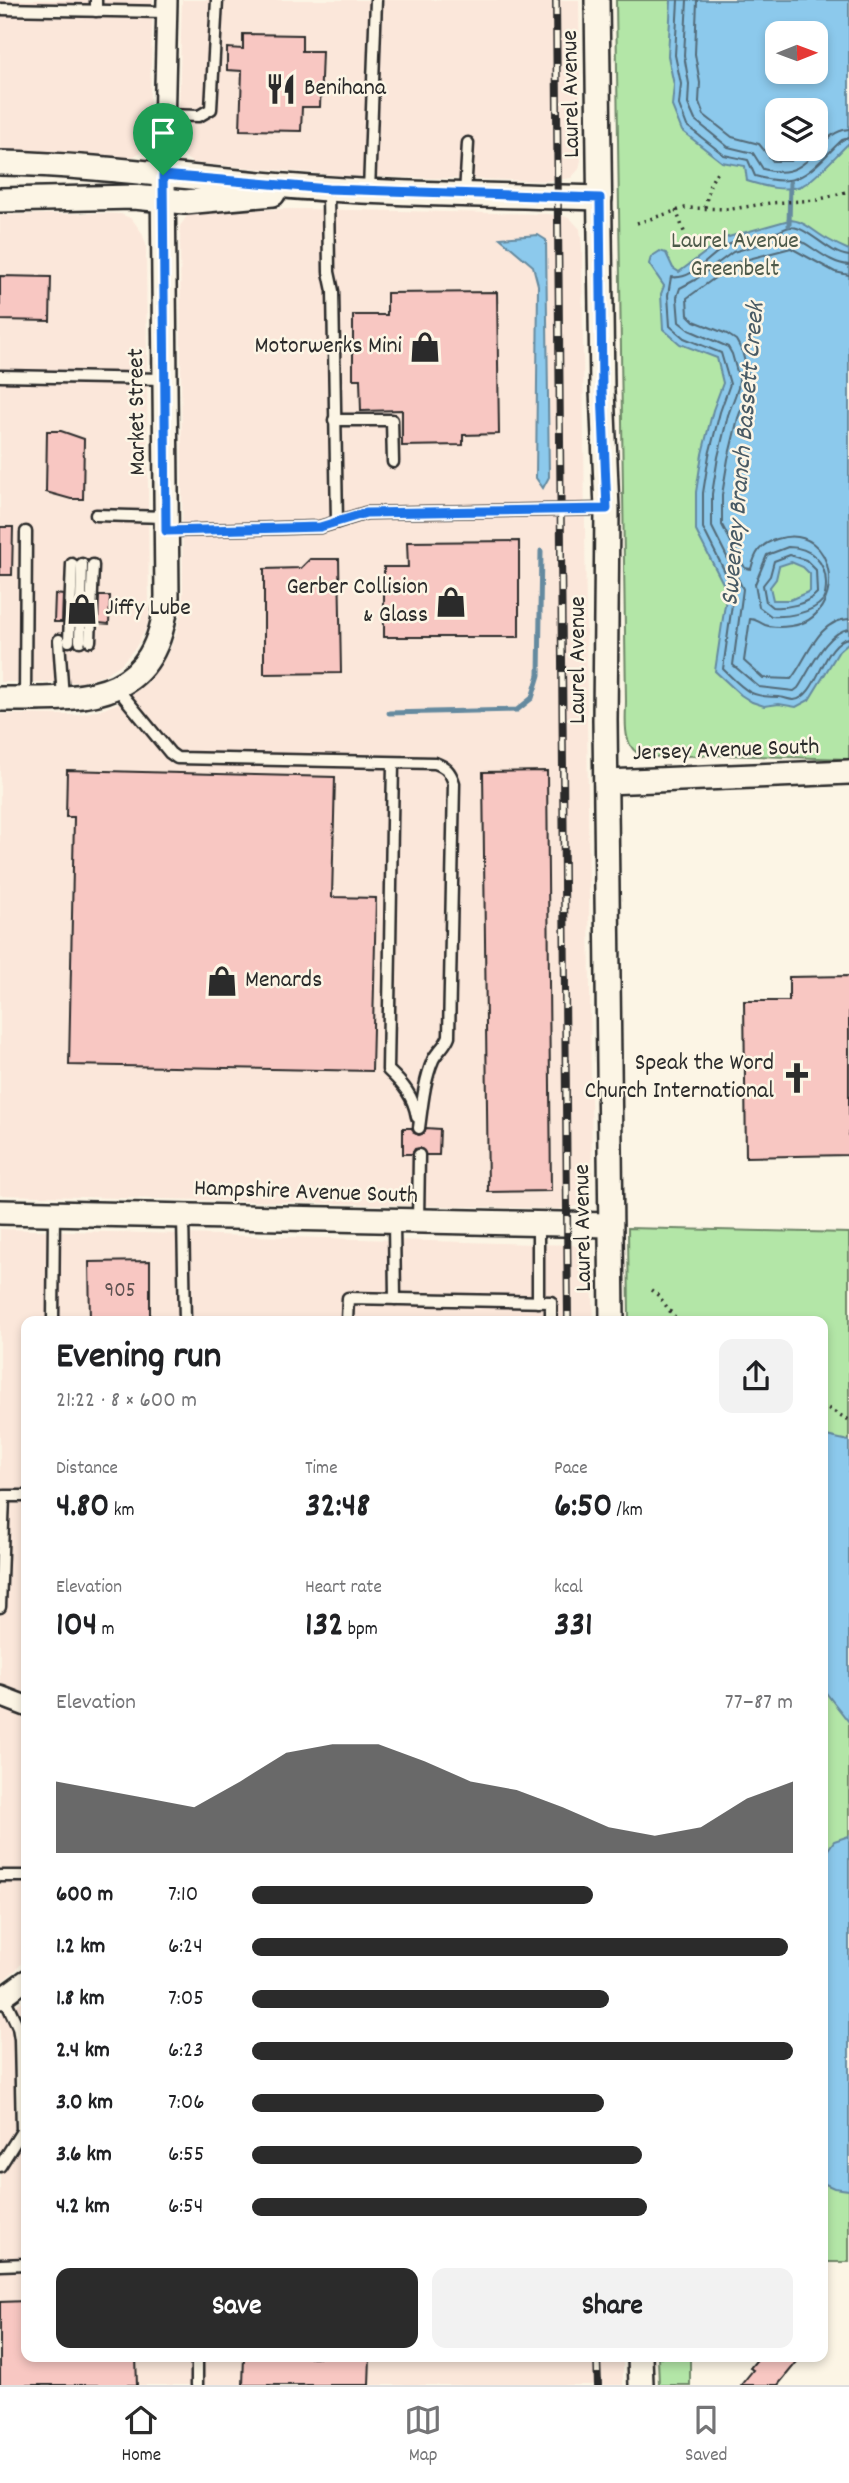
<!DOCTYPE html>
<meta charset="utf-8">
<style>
:root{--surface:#fff;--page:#f2f2f2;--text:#202124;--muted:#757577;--line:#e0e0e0;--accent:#2b2b2b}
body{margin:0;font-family:Dekko,sans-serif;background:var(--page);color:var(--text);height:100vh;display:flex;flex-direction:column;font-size:26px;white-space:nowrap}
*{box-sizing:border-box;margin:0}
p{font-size:23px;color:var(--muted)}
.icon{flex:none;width:38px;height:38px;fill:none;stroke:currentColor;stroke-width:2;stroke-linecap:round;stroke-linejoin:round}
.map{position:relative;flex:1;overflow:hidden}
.panel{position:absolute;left:21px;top:1316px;width:807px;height:1046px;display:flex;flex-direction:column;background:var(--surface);border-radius:14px;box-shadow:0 4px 10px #0003}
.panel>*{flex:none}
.needle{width:46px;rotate:89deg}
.controls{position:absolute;left:765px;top:21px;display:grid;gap:14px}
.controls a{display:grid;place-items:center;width:63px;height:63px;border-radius:14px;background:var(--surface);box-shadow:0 4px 10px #0003;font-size:35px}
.pin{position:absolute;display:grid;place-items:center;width:60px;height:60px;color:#fff;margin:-72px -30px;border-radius:50% 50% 50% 0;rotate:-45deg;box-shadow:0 0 7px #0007}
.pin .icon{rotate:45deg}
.round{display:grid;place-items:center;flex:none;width:74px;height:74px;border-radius:14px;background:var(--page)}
.head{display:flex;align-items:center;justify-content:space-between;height:119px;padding:0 35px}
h1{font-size:38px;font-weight:700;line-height:52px}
.figures{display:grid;grid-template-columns:repeat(3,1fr);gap:10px;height:119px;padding:7px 35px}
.figures div{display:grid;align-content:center}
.figures b{font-size:35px;font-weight:700}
.figures small{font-size:19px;font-weight:400}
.figures p{font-size:19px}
.chart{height:196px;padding:14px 35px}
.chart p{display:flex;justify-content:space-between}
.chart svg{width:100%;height:126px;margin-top:7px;fill:var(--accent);opacity:.7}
.cta{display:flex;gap:14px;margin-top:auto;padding:14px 35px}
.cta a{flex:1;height:80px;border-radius:14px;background:var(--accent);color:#fff;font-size:28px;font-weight:700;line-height:80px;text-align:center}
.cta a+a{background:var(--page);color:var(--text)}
ul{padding:0 35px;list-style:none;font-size:23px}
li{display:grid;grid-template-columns:112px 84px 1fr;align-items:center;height:52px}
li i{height:18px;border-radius:9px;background:var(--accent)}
.dock{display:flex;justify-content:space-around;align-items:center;height:98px;border-top:2px solid var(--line);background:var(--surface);font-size:19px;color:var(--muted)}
.dock a{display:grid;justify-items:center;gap:4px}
.dock .selected{color:var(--accent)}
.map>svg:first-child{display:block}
.built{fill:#fbe7da}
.green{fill:#b3e6a7;stroke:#6f8869;stroke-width:2;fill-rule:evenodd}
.water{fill:#8cc9ec;stroke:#658a9f;stroke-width:2;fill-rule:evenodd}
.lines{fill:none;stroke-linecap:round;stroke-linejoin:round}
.shore{stroke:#526a78;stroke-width:2}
.stream{stroke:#658a9f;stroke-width:5}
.building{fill:#f8c7c2;stroke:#2b2b2b;stroke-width:2}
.service-casing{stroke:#2b2b2b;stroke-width:15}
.minor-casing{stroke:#2b2b2b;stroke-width:24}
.tertiary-casing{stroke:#2b2b2b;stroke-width:28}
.path{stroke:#2b2b2b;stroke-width:3.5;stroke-dasharray:2 5;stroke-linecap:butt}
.service{stroke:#fcf5e5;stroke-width:10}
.minor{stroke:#fcf5e5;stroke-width:19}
.tertiary{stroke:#fcf5e5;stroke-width:23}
.rail-casing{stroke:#2b2b2b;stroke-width:8}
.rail{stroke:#fcf5e5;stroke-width:5;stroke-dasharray:16;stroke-linecap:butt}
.route-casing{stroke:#fff;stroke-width:14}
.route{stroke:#1a73e8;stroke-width:9}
.labels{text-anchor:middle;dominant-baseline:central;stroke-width:5;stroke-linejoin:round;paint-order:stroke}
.number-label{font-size:21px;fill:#5e5251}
.poi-label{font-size:24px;fill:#2b2b2b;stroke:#fcf5e5;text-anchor:start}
.street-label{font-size:24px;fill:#2b2b2b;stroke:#fcf5e5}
.park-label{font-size:24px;fill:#4d5a4a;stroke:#fcf5e5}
.water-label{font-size:26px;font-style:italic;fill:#485a65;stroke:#fcf5e5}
</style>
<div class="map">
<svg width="849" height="2385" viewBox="0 0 849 2385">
<rect width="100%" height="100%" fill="#fcf5e5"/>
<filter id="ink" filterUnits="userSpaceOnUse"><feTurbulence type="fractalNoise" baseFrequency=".0143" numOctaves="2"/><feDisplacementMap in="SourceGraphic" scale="14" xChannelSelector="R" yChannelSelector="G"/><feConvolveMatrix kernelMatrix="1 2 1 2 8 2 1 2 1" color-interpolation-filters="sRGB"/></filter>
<g filter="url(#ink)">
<g class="built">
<path d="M0 0H153L149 131 147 144 141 152 134 156 124 158 0 149Z"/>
<path d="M182 0H579L581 160 579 169 571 178 546 181 348 176 193 163 187 159 178 144Z"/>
<path d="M305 209 548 214 569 217 580 229 582 248 592 1176 588 1195 582 1203 574 1207 559 1209 0 1195V714L75 715 104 709 123 701 147 683 167 656 176 634 183 606 180 226 187 216 202 210Z"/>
<path d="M97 213 121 214 132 219 142 233 146 244 149 615 147 627 136 647 120 665 102 676 82 682H0V215Z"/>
<path d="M0 1229 573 1245 582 1249 591 1261 594 1321H26V1957L17 1969 0 1983Z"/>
<path d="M26 1999V2357H623V2385H0V2015Z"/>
</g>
<g class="green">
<path d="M616 0H849V759L722 755 644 757C621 747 626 723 626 701ZM777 33H816V72H777ZM777 110H816V149H777Z"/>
<path d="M628 1228 849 1233V2262H822V1321H629Z"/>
<path d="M658 2357H690V2385H659Z"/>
</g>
<g class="water">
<path d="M671 0H849V143C838 153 815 180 803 185 786 193 763 186 747 181L745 166 722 162 682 131 672 106 674 85 668 56ZM816 33V72H777V33ZM816 110V149H777V110Z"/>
<path d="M789 220C804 220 814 232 827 239 834 243 842 247 849 250V642L839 651 809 700 796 707 779 704 764 706 752 702 741 695 715 671 727 591 696 531V492L702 454 713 410 723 383 717 358 680 344 663 329 661 294 664 286 649 264 651 257 660 251 666 253 673 268 679 272 725 238ZM791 562 803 567 810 574V591L790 600H773L770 587 776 579 779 566Z"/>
<path d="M538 235 546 240 549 477 543 488 536 478 538 285 533 266 500 238Z"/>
<path d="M822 1435 849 1441V1722L823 1689Z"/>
<path d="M849 1836V2190L834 2188 823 2183 822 1858 834 1841Z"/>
</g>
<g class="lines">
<g class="shore">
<path d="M678 0 675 55 681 84 679 105 687 126 724 155 748 160 755 176C802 190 810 170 842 140L849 138"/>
<path d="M687 0 684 55 689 84 688 104 695 120 728 147 753 153 763 169C814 184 814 132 849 129"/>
<path d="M697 0 695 54 700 83 699 102 704 115 732 137 759 144 773 161H791L804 149"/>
<path d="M849 256C827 253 811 229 792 227 786 226 782 231 777 232 761 235 745 237 730 244 710 253 694 281 671 277L668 295 670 326 684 338 721 353 730 384 720 412 709 455 703 493V528L734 590 723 669C744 689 748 697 778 697 783 697 789 700 794 700 818 698 823 641 849 638"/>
<path d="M849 265C826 263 811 243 790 236L733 252 695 280 680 288 677 297 679 322 689 330 728 347 732 354 739 379 738 388 728 415 718 457 712 494V527L743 589 733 665 759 687 794 691 798 688C810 670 827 631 849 629"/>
<path d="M849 275 835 272 791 248 737 262 687 298 688 315 694 321 727 334 736 340 742 351 749 377V388L738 418 728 459 722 495V525L745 568 751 569C755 553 760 544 777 539 838 520 849 618 791 626 783 627 773 628 765 625 758 622 756 619 750 619L744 661 763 678 791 679C808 658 817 620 849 619"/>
<path d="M788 547C811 547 826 562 826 584 826 590 826 595 823 600 812 614 786 617 771 616L759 607 755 584 767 555Z"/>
<path d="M790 555 806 560 816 570 817 593C806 605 787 608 772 607L766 602 763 585 770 576 774 561Z"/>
</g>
<g class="stream">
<path d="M789 225 790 183"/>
<path d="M389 713 517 710 532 698 539 675 541 551"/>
</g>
</g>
<g class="building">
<path d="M243 34 302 35V51H322L320 107H302L301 131 240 130 242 71 227 70V48L243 49Z"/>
<path d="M0 276 51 277 50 321 0 320Z"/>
<path d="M497 292 499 434 463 435V445L402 446V410L361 411 360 379H353V315H387V293Z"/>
<path d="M47 431H61L84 439 83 499H71L46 492Z"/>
<path d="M0 527H13L12 575H0Z"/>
<path d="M519 541V637H384V567H408L407 542Z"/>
<path d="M310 559H339L341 673 264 674V569L301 568Z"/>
<path d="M55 594 63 595 62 622H54Z"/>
<path d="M99 596H110L109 624 98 623Z"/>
<path d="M67 770 335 777 332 897 376 898 372 1071 69 1065 74 817H66Z"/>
<path d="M547 771 551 1191 488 1192 483 772Z"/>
<path d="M849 976V1155L746 1157 744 1001H789V977Z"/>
<path d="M403 1128H412L414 1133 419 1135 424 1133 426 1128 440 1129 439 1155H426L420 1148 415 1149 412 1154H403Z"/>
<path d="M150 1261V1321H90L89 1262Z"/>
<path d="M26 2301V2357H136L137 2385H0V2302Z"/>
<path d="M244 2357H370L369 2385H243Z"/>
<path d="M759 2357H801L778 2385H741L753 2370 750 2368Z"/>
</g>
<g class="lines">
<defs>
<g id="service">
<path d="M0 9 167 12"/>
<path d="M96 11V0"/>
<path d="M164 115 199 116 211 109 217 0"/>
<path d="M369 191 376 0"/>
<path d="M465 194 468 143"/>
<path d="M0 376 164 379"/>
<path d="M334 420H392L393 462"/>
<path d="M96 515 165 517"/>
<path d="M337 522 366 513 606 509"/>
<path d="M167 531 320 527 337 522 333 291 329 272 328 190"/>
<path d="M59 640 63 698"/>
<path d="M69 641 72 564"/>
<path d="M80 641 82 564"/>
<path d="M90 641 93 565"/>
<path d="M116 687 170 753 177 758 435 763C446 767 450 771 454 783L449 1036C445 1047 437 1051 433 1060 424 1081 422 1106 419 1128"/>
<path d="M25 698 26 532"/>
<path d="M393 763 388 1070C403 1084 414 1097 417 1117"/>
<path d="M183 1217 185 1321"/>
<path d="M394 1222 395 1299"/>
<path d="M418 1222 419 1155"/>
<path d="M538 1225V1302"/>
<path d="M53 1321 54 1213"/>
<path d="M347 1321 348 1298 551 1302V1321"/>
<path d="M0 1607 4 1496H26"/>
<path d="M0 1876H26"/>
<path d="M0 2166 22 2131 20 2039 18 2027 4 1997"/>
<path d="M0 2265 26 2264"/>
<path d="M197 2357V2385"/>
</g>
<g id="minor">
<path d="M163 175 167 0"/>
<path d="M0 1696 26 1706"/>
<path d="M0 1999 26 1980"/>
</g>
<g id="tertiary">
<path d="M597 0 602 390 607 509 605 720 612 1321"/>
<path d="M0 163C110 165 219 183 328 189 419 195 509 195 600 198"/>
<path d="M0 200 134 197 185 202 273 194"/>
<path d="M0 699C86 699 156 705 167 597L163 175"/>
<path d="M606 782 849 772"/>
<path d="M0 1212 610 1225"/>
<path d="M640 2357 641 2385"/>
</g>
</defs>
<use href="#service" class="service-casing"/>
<use href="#minor" class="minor-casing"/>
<use href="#tertiary" class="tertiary-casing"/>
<g class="path">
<path d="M705 207 710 184 718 170"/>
<path d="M676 210 690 248"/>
<path d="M637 223 685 208 732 209 770 203 817 200 849 191"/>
<path d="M651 1290 659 1296 677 1321"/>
<path d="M822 1405 849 1420"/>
</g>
<use href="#service" class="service"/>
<use href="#minor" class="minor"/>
<use href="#tertiary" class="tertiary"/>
<defs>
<g id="rail">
<path d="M556 0 568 1321"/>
<path d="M597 2357 598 2385"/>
</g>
</defs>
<use href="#rail" class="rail-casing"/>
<use href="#rail" class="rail"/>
</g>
</g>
<g class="lines" filter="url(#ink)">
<defs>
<path id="route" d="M163 175 328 189 600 198 602 390 607 509 366 513 320 527 166 531Z"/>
</defs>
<use href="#route" class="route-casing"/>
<use href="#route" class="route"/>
</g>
<defs>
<symbol id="restaurant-bare" viewBox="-9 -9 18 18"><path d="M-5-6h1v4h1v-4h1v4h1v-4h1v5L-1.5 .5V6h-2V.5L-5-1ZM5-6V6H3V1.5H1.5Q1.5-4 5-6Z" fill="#2b2b2b" stroke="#fcf5e5" stroke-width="2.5" paint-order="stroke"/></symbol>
<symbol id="shop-bare" viewBox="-9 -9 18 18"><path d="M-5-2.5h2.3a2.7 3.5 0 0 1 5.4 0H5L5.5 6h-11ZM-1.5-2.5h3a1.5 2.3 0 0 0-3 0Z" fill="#2b2b2b" stroke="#fcf5e5" stroke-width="2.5" paint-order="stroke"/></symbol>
<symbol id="church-bare" viewBox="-9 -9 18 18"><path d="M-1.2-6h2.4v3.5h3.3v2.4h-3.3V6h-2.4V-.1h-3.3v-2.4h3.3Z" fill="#2b2b2b" stroke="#fcf5e5" stroke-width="2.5" paint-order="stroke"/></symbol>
</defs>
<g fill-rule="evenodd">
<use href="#restaurant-bare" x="259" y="67" width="44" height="44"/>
<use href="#shop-bare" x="403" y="325" width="44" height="44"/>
<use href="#shop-bare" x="429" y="580" width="44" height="44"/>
<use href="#shop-bare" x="60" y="587" width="44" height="44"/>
<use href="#shop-bare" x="200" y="959" width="44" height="44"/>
<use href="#church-bare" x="775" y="1056" width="44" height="44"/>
</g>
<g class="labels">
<g class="number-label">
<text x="120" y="1292">905</text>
</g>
<g class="poi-label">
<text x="304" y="89">Benihana</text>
<text x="402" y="347" text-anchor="end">Motorwerks Mini</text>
<text x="428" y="588" text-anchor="end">Gerber Collision<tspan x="428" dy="28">&amp; Glass</tspan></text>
<text x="105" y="609">Jiffy Lube</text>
<text x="245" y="981">Menards</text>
<text x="774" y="1064" text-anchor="end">Speak the Word<tspan x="774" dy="28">Church International</tspan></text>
</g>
<g class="street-label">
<text transform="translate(572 94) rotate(-91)">Laurel Avenue</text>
<text transform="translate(138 412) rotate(-91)">Market Street</text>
<text transform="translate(579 660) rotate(-90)">Laurel Avenue</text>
<text transform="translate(726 751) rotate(-2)">Jersey Avenue South</text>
<text transform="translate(306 1193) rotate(2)">Hampshire Avenue South</text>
<text transform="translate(584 1228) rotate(-91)">Laurel Avenue</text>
</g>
<g class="park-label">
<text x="735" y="242">Laurel Avenue<tspan x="735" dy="28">Greenbelt</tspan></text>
</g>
<g class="water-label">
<text transform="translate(744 454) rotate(-85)">Sweeney Branch Bassett Creek</text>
</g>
</g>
</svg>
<div class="controls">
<a><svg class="needle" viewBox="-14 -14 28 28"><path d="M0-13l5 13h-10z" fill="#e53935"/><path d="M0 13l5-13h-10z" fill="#757577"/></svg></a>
<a><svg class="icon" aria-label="layers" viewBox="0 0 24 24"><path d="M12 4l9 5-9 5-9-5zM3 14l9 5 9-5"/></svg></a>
</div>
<div class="pin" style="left:163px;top:175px;background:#1e9e55"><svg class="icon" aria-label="arrive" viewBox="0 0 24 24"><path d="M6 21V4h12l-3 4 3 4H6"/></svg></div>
<section class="panel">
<div class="head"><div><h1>Evening run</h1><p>21:22 · 8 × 600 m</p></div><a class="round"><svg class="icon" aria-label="share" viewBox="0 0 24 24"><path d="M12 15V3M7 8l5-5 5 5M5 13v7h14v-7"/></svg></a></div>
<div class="figures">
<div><p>Distance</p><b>4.80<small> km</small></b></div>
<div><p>Time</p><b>32:48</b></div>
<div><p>Pace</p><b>6:50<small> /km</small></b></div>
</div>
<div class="figures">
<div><p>Elevation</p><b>104<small> m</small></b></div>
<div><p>Heart rate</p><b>132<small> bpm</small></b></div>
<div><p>kcal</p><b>331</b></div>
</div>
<div class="chart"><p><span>Elevation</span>77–87 m</p>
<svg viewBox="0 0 160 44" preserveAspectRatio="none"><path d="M0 44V19L10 22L20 25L30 28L40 19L50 9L60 6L70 6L80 12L90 19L100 22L110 28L120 35L130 38L140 35L150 25L160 19V44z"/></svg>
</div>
<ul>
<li><b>600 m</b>7:10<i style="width:63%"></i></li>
<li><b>1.2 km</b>6:24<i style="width:99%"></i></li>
<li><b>1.8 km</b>7:05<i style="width:66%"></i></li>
<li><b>2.4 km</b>6:23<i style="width:100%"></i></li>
<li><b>3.0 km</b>7:06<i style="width:65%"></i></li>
<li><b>3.6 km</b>6:55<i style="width:72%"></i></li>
<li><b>4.2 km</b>6:54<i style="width:73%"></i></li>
</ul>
<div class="cta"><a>Save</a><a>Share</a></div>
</section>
</div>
<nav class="dock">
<a class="selected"><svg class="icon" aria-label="home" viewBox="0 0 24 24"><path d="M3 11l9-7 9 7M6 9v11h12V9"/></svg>Home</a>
<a><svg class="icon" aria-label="map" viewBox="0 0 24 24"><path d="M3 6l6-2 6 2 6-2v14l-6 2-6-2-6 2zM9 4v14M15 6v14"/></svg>Map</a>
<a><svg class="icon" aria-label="saved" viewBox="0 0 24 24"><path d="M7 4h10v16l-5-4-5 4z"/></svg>Saved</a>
</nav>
